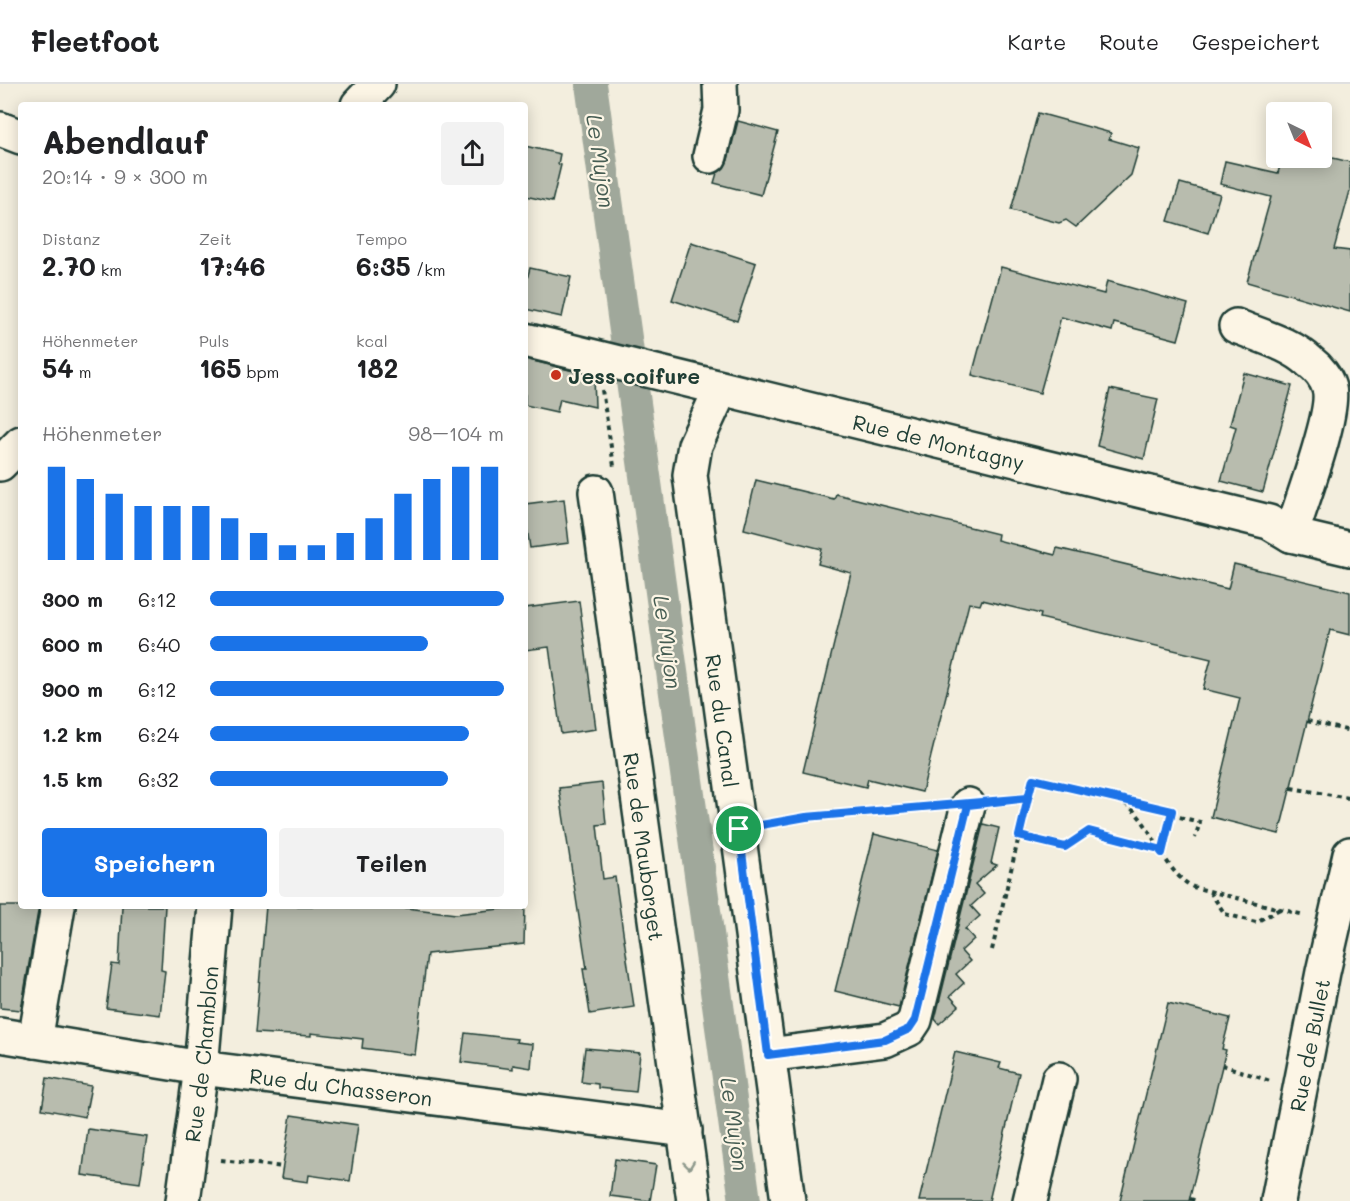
<!DOCTYPE html>
<html lang="de">
<meta charset="utf-8">
<style>
:root{--surface:#fff;--page:#f2f2f2;--text:#202124;--muted:#757577;--line:#e0e0e0;--accent:#1a73e8}
body{margin:0;font-family:Mali,sans-serif;background:var(--page);color:var(--text);height:100vh;display:flex;flex-direction:column;font-size:22px;white-space:nowrap}
*{box-sizing:border-box;margin:0}
p{font-size:20px;color:var(--muted)}
.icon{flex:none;width:33px;height:33px;fill:none;stroke:currentColor;stroke-width:2;stroke-linecap:round;stroke-linejoin:round}
.map{position:relative;flex:1;overflow:hidden}
.sheet{position:absolute;left:18px;top:18px;width:510px;height:807px;display:flex;flex-direction:column;background:var(--surface);border-radius:6px;box-shadow:0 3px 15px #0003}
.sheet>*{flex:none}
.needle{width:39px;rotate:137deg}
.fabs{position:absolute;left:1266px;top:18px;display:grid;gap:12px}
.fabs a{display:grid;place-items:center;width:66px;height:66px;border-radius:6px;background:var(--surface);box-shadow:0 3px 15px #0003;font-size:30px}
.pin{position:absolute;display:grid;place-items:center;width:51px;height:51px;color:#fff;margin:-26px;border:3px solid #fff;border-radius:50%;box-shadow:0 2px 6px #0007}
.round{display:grid;place-items:center;flex:none;width:63px;height:63px;border-radius:6px;background:var(--page)}
.headline{display:flex;align-items:center;justify-content:space-between;height:102px;padding:0 24px}
h1{font-size:33px;font-weight:700;line-height:45px}
.metrics{display:grid;grid-template-columns:repeat(3,1fr);gap:9px;height:102px;padding:6px 24px}
.metrics div{display:grid;align-content:center}
.metrics b{font-size:26px;font-weight:700}
.metrics small{font-size:16px;font-weight:400}
.metrics p{font-size:16px}
.chart{height:168px;padding:12px 24px}
.chart p{display:flex;justify-content:space-between}
.chart svg{width:100%;height:108px;margin-top:6px;stroke:var(--accent);stroke-width:6}
.cta{display:flex;gap:12px;margin-top:auto;padding:12px 24px}
.cta a{flex:1;height:69px;border-radius:6px;background:var(--accent);color:#fff;font-size:24px;font-weight:700;line-height:69px;text-align:center}
.cta a+a{background:var(--page);color:var(--text)}
ul{padding:0 24px;list-style:none;font-size:20px}
li{display:grid;grid-template-columns:96px 72px 1fr;align-items:center;height:45px}
li i{height:15px;border-radius:8px;background:var(--accent)}
header{display:flex;align-items:center;gap:36px;box-sizing:border-box;height:84px;padding:0 30px;background:var(--surface);border-bottom:2px solid var(--line)}
header strong{font-size:28px}
nav{display:flex;gap:33px;margin-inline-start:auto;font-size:21px}
.map>svg:first-child{display:block}
.lines{fill:none;stroke-linecap:round;stroke-linejoin:round}
.canal{stroke:#a0a89b;stroke-width:32}
.building{fill:#b8bcae;stroke:#1f3d34;stroke-width:1.5}
.minor-casing{stroke:#1f3d34;stroke-width:38}
.major-casing{stroke:#1f3d34;stroke-width:38}
.path{stroke:#1f3d34;stroke-width:4;stroke-dasharray:4.5 4.5;stroke-linecap:butt}
.minor{stroke:#fcf5e5;stroke-width:33}
.major{stroke:#fcf5e5;stroke-width:33}
.oneway{stroke:#8e998c}
.route-casing{stroke:#fff;stroke-width:12}
.route{stroke:#1a73e8;stroke-width:8}
.poi-dot{fill:#c8321e;stroke:#fcf5e5;stroke-width:2}
.labels{text-anchor:middle;dominant-baseline:central;stroke-width:4.5;stroke-linejoin:round;paint-order:stroke}
.poi-label{font-size:21px;font-weight:bold;fill:#1f3d34;stroke:#fcf5e5;text-anchor:start}
.street-label{font-size:21px;fill:#1f3d34;stroke:#fcf5e5}
.water-label{font-size:22px;font-style:italic;fill:#465d53;stroke:#fcf5e5}
</style>
<header>
<strong>Fleetfoot</strong>
<nav><a>Karte</a><a>Route</a><a>Gespeichert</a></nav>
</header>
<div class="map">
<svg width="1350" height="1117" viewBox="0 0 1350 1117">
<rect width="100%" height="100%" fill="#f3eede"/>
<filter id="ink" filterUnits="userSpaceOnUse"><feTurbulence type="fractalNoise" baseFrequency=".0167" numOctaves="2"/><feDisplacementMap in="SourceGraphic" scale="12" xChannelSelector="R" yChannelSelector="G"/><feConvolveMatrix kernelMatrix="1 2 1 2 8 2 1 2 1" color-interpolation-filters="sRGB"/></filter>
<g filter="url(#ink)">
<g class="lines">
<path class="canal" d="M591 0 745 1117"/>
</g>
<g class="building">
<path d="M1038 29 1111 49 1109 55 1139 64 1131 91 1076 143 1066 136 1059 139 1011 126Z"/>
<path d="M738 37 778 48 761 111 714 99 717 89 724 84 728 76Z"/>
<path d="M525 62 560 70 558 80 561 81 552 118 525 112Z"/>
<path d="M1282 74H1333L1350 78V107L1334 165 1350 167V228L1247 198 1271 113 1220 100 1225 77 1278 89Z"/>
<path d="M1180 99 1220 110 1208 149 1168 137Z"/>
<path d="M691 158 756 179 737 237 672 216Z"/>
<path d="M1001 183 1104 210 1107 197 1188 220 1178 256 1114 239 1112 247 1061 233 1040 309 972 291Z"/>
<path d="M530 184 571 193 562 233 525 225V202Z"/>
<path d="M525 275 594 292 595 323 560 315 557 328 525 321Z"/>
<path d="M1244 289 1292 302 1263 408 1221 397 1236 343 1230 341Z"/>
<path d="M1110 305 1158 315 1144 375 1097 362Z"/>
<path d="M756 396 834 415 836 410 998 450 997 456 1055 471 1057 464 1228 505 1234 480 1350 508V551L1330 546 1279 750 1211 733 1240 614 1203 605 1211 575 1040 534 1041 530 982 516 980 521 969 519 922 708 868 695 866 703 803 688 851 489 818 480 822 465 744 445Z"/>
<path d="M564 415 569 459 530 464 527 444H525V420Z"/>
<path d="M579 517 596 645 561 650 549 563 525 566V524Z"/>
<path d="M602 699 606 740 597 741 603 795 615 793 634 923 590 930 583 885H587L559 704Z"/>
<path d="M983 740 999 744 991 779 997 781 975 800 984 810 971 822 980 832 965 845 974 855 961 867 970 877 956 890 964 899 950 912 959 922 939 940 935 935Z"/>
<path d="M874 750 938 766 899 923 835 907Z"/>
<path d="M0 822H39L21 926 0 924Z"/>
<path d="M122 822H165L161 886 165 887 160 931 106 924 112 880 119 881Z"/>
<path d="M266 822H390L456 830 525 822 524 860 427 870 415 971 362 964 363 955 311 949V952L255 949Z"/>
<path d="M1168 919 1230 934 1222 965 1226 966 1211 1027 1189 1117H1120Z"/>
<path d="M465 949 517 955 516 958 533 960 531 984 513 981V985L461 978Z"/>
<path d="M585 964 640 969 636 1008 598 1004V1000L581 998Z"/>
<path d="M955 968 1001 979 999 984 1019 989 989 1117H919Z"/>
<path d="M47 994 91 1002 85 1033 42 1025Z"/>
<path d="M291 1031 358 1041 350 1097 309 1091 308 1098 281 1094Z"/>
<path d="M88 1045 147 1053 140 1099 82 1091Z"/>
<path d="M615 1075 656 1081 650 1117 610 1112Z"/>
</g>
<g class="lines">
<defs>
<g id="minor">
<path d="M0 45 21 53"/>
<path d="M710 72 721 26 720 0"/>
<path d="M1236 242C1260 252 1291 260 1310 278 1318 284 1326 294 1329 304 1336 328 1300 422 1291 451"/>
<path id="s1" d="M525 256 1269 438 1291 451 1350 465"/>
<path id="s2" d="M721 305 695 361 690 391 788 1117"/>
<path id="s3" d="M596 408 694 1117"/>
<path id="s4" d="M0 951 201 984 685 1046"/>
<path d="M35 957 58 822"/>
<path d="M768 971 885 956 909 945 915 936 968 721"/>
<path id="s5" d="M183 1117 201 984 215 822"/>
<path d="M1030 1117 1059 995"/>
<path id="s6" d="M1278 1117 1323 888 1350 770"/>
</g>
<g id="major">
<path d="M358 21 378 0"/>
<path d="M0 380 21 359"/>
</g>
</defs>
<use href="#minor" class="minor-casing"/>
<use href="#major" class="major-casing"/>
<g class="path">
<path d="M602 306 614 382"/>
<path d="M1307 637 1350 647"/>
<path d="M1291 704 1349 714"/>
<path d="M999 717 1028 714 1033 695C1058 701 1097 704 1119 716 1154 734 1158 784 1193 803L1304 831"/>
<path d="M1123 717 1171 727 1162 768"/>
<path d="M1171 731 1200 738 1195 754"/>
<path d="M769 739 806 733 935 723"/>
<path d="M1019 752 1065 763 1089 747 1159 765"/>
<path d="M1210 808 1225 830 1256 838 1280 825"/>
<path d="M992 866 1028 714"/>
<path d="M1222 981 1270 997"/>
<path d="M221 1076 283 1083"/>
<path d="M1190 1115 1197 1117"/>
</g>
<use href="#minor" class="minor"/>
<use href="#major" class="major"/>
</g>
<defs><path id="oneway-chevron" d="M-2-3.5L2.5 0L-2 3.5" fill="none" stroke-width="1.6" stroke-linecap="round" stroke-linejoin="round" transform="scale(1.5)"/></defs>
<use class="oneway" href="#oneway-chevron" transform="translate(689 1081) rotate(83)"/>
</g>
<g class="lines" filter="url(#ink)">
<defs>
<path id="route" d="M739 745 768 971 885 956 909 945 915 936 968 721 1028 714 1033 695 1172 727 1162 769 1159 765 1089 747 1065 763 1019 752 1028 714 806 733 739 745"/>
</defs>
<use href="#route" class="route-casing"/>
<use href="#route" class="route"/>
</g>
<circle class="poi-dot" cx="556" cy="291" r="6"/>
<g class="labels">
<g class="poi-label">
<text x="568" y="291">Jess coifure</text>
</g>
<g class="street-label">
<text stroke="none"><textPath href="#s1" startOffset="426">Rue de Montagny</textPath></text>
<text stroke="none"><textPath href="#s2" startOffset="340">Rue du Canal</textPath></text>
<text stroke="none"><textPath href="#s3" startOffset="358">Rue de Mauborget</textPath></text>
<text stroke="none"><textPath href="#s6" startOffset="159">Rue de Bullet</textPath></text>
<text stroke="none"><textPath href="#s5" startOffset="148">Rue de Chamblon</textPath></text>
<text stroke="none"><textPath href="#s4" startOffset="345">Rue du Chasseron</textPath></text>
</g>
<g class="water-label">
<text transform="translate(601 77) rotate(82)">Le Mujon</text>
<text transform="translate(668 558) rotate(82)">Le Mujon</text>
<text transform="translate(735 1040) rotate(82)">Le Mujon</text>
</g>
</g>
</svg>
<div class="fabs">
<a><svg class="needle" viewBox="-14 -14 28 28"><path d="M0-13l5 13h-10z" fill="#e53935"/><path d="M0 13l5-13h-10z" fill="#757577"/></svg></a>
</div>
<div class="pin" style="left:739px;top:745px;background:#1e9e55"><svg class="icon" aria-label="arrive" viewBox="0 0 24 24"><path d="M6 21V4h12l-3 4 3 4H6"/></svg></div>
<section class="sheet">
<div class="headline"><div><h1>Abendlauf</h1><p>20:14 · 9 × 300 m</p></div><a class="round"><svg class="icon" aria-label="share" viewBox="0 0 24 24"><path d="M12 15V3M7 8l5-5 5 5M5 13v7h14v-7"/></svg></a></div>
<div class="metrics">
<div><p>Distanz</p><b>2.70<small> km</small></b></div>
<div><p>Zeit</p><b>17:46</b></div>
<div><p>Tempo</p><b>6:35<small> /km</small></b></div>
</div>
<div class="metrics">
<div><p>Höhenmeter</p><b>54<small> m</small></b></div>
<div><p>Puls</p><b>165<small> bpm</small></b></div>
<div><p>kcal</p><b>182</b></div>
</div>
<div class="chart"><p><span>Höhenmeter</span>98–104 m</p>
<svg viewBox="0 0 160 44" preserveAspectRatio="none"><path d="M5 44V6M15 44V11M25 44V17M35 44V22M45 44V22M55 44V22M65 44V27M75 44V33M85 44V38M95 44V38M105 44V33M115 44V27M125 44V17M135 44V11M145 44V6M155 44V6"/></svg>
</div>
<ul>
<li><b>300 m</b>6:12<i style="width:100%"></i></li>
<li><b>600 m</b>6:40<i style="width:74%"></i></li>
<li><b>900 m</b>6:12<i style="width:100%"></i></li>
<li><b>1.2 km</b>6:24<i style="width:88%"></i></li>
<li><b>1.5 km</b>6:32<i style="width:81%"></i></li>
</ul>
<div class="cta"><a>Speichern</a><a>Teilen</a></div>
</section>
</div>
